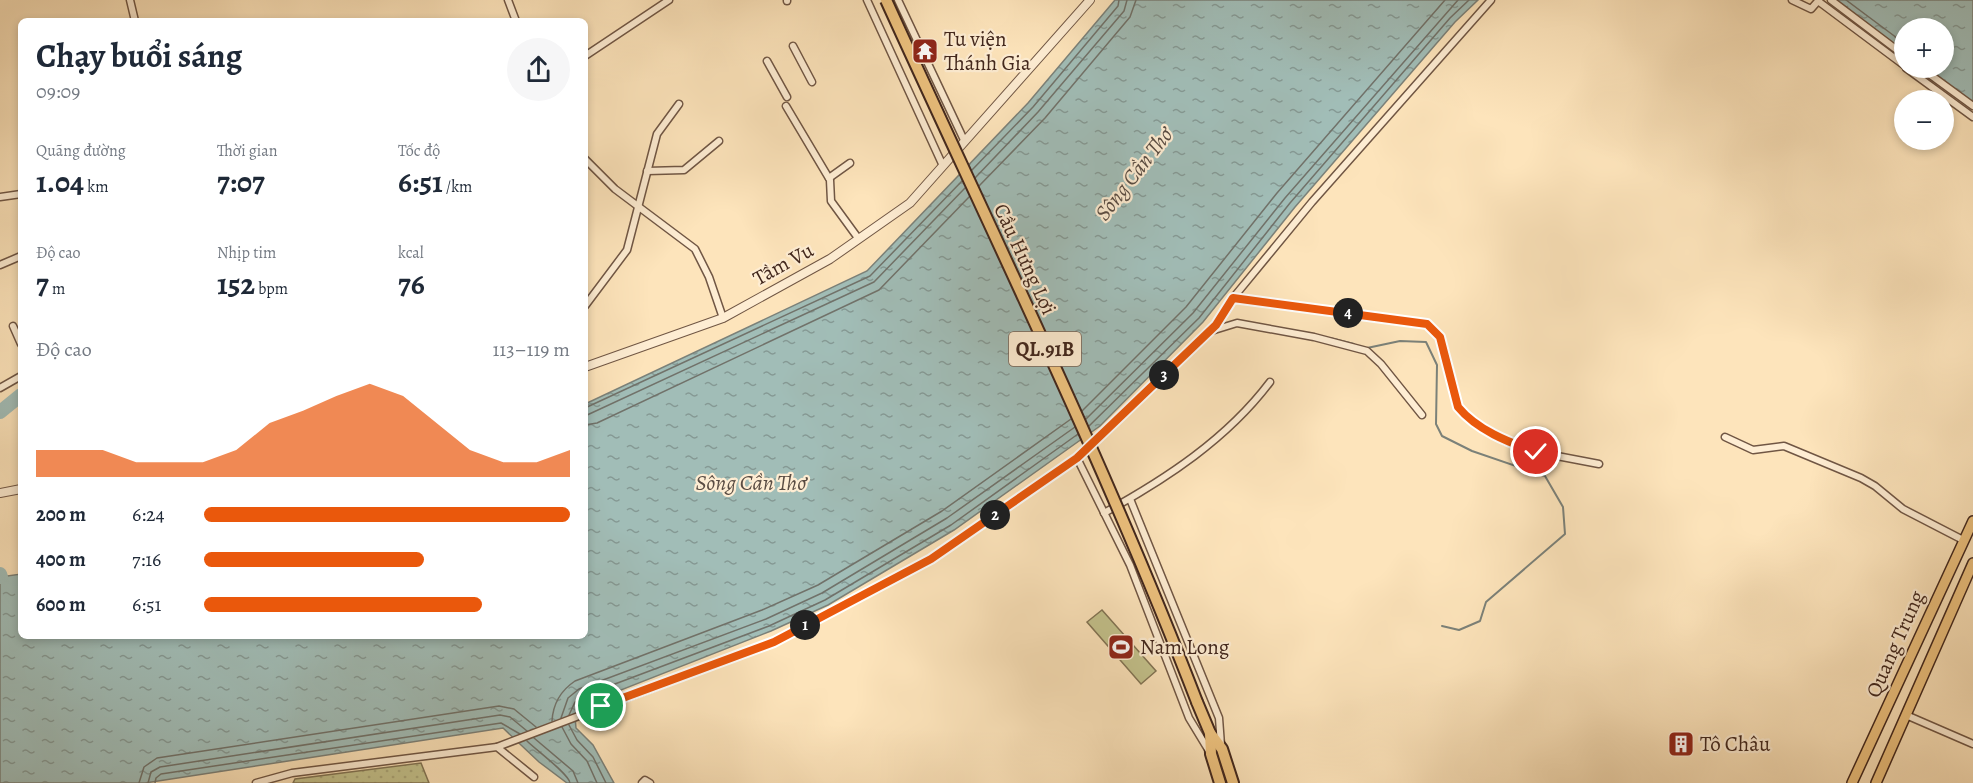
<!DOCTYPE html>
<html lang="vi">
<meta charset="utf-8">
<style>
:root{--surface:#fff;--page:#f6f6f7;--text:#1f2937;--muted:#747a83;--accent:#ea580c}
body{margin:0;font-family:Alegreya,serif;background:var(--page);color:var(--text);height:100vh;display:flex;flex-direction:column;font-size:22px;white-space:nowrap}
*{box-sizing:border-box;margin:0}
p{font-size:20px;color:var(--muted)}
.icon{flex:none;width:33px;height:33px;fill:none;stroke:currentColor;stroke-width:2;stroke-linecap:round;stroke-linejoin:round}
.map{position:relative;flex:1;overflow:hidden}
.details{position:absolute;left:18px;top:18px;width:570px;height:621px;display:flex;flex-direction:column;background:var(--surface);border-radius:9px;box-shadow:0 3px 9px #0003}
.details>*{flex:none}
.controls{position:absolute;left:1894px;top:18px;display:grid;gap:12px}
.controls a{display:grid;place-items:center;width:60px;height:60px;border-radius:50%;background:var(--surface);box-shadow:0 3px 9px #0003;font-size:30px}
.pin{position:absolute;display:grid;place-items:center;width:51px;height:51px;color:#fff;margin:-26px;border:3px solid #fff;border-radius:50%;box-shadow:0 2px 6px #0007}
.km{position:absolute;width:30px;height:30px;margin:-15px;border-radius:50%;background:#222;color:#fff;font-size:16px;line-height:30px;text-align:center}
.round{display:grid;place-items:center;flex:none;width:63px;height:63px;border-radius:32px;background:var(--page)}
.headline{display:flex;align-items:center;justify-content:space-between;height:102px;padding:0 18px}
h1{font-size:33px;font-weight:600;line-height:45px}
.metrics{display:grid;grid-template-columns:repeat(3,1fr);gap:9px;height:102px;padding:6px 18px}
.metrics div{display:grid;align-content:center}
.metrics b{font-size:30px;font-weight:600}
.metrics small{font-size:16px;font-weight:400}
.metrics p{font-size:16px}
.chart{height:168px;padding:12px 18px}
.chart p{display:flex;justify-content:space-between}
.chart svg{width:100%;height:108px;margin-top:6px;fill:var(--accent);opacity:.7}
ul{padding:0 18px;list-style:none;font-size:20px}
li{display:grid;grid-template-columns:96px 72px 1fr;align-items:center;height:45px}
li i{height:15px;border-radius:8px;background:var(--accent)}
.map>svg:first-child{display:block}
.grass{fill:url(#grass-dots);stroke:#827454;stroke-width:1.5}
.park{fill:#c4c38d;stroke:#827454;stroke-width:1.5}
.water{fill:url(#water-ripples);stroke:#7b8179;stroke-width:1.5}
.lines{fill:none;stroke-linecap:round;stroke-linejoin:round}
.shore{stroke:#71726a;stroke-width:1.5}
.stream{stroke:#7b8179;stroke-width:2}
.river{stroke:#a1bdb7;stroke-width:14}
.minor-casing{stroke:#705644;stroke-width:9}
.tertiary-casing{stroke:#705644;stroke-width:10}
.primary-casing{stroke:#41261c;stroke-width:12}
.trunk-casing{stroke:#41261c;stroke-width:14}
.minor{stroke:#feedd3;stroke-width:6}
.tertiary{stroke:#feedd3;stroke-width:8}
.primary{stroke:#eec27e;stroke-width:9}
.trunk{stroke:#eec27e;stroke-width:10}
.trunk-bridge-casing{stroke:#41261c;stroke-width:14;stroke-linecap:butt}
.trunk-bridge{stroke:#eec27e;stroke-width:10}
.route-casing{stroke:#fff;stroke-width:12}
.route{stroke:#ea580c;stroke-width:8}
.labels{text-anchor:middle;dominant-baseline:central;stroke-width:4.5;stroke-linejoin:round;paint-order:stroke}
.shield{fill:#feedd3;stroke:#7a6253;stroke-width:1.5}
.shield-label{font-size:20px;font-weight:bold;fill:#41261c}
.poi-label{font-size:21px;fill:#41261c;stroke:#feedd3;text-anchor:start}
.street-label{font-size:21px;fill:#41261c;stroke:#feedd3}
.water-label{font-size:22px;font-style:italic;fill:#594c43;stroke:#feedd3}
</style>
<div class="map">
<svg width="1973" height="783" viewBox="0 0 1973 783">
<defs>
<pattern id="grass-dots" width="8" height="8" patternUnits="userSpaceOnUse" patternTransform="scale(1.5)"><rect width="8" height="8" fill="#c4c38d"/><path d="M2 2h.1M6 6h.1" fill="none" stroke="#aaa779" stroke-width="1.8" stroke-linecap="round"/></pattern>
<pattern id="water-ripples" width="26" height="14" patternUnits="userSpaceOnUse" patternTransform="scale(1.5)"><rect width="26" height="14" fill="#a1bdb7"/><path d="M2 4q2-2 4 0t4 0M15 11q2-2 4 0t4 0" fill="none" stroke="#859994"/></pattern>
</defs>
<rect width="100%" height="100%" fill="#fde4bb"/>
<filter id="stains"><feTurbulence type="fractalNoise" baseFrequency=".00333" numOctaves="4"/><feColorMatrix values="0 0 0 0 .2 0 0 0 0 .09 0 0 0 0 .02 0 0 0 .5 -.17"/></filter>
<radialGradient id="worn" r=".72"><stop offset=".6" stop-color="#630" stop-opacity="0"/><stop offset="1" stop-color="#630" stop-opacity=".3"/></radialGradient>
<path class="grass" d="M421 763 429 783H293L295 779Z"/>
<path class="park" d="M1102 610 1156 671 1141 684 1087 622Z"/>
<g class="water">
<path d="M1115 0H1478L1455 22 1295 207 1203 322 1100 426 954 530 828 605 771 631 580 706 575 716 576 728 593 745 614 783H567L539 762 503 728 145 783H0V577L21 574V636H585V404L867 271 1028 103Z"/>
<path d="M1836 0H1973V103L1926 68H1944V28H1905V52Z"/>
</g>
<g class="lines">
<g class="shore">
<path d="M1846 0 1905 44"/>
<path d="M972 170 1033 107 1118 6 1119 0"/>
<path d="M975 178 1038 112 1124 11 1127 0"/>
<path d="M979 186 1045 118 1130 17 1136 0"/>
<path d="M585 408 870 276 962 181"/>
<path d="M1082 411 1186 307 1277 193 1445 0"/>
<path d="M585 416 874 282 965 188"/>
<path d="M1086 419 1193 313 1285 198 1458 0"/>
<path d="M585 425 597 423 879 290 969 197"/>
<path d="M1089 426 1199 318 1290 203 1450 18 1469 0"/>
<path d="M569 715 575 702 583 696 769 626 825 600 951 525 1078 434"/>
<path d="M561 718 568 698 579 689 766 619 822 593 947 518 1075 427"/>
<path d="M552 721C553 704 560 691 575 681L762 610 818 585 942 511 1071 419"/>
<path d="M569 725 577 740 593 757 606 783"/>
<path d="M562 727 571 744 587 761 597 783"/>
<path d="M534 738 573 771 578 783"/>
<path d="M527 741C536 750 569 774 570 783"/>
<path d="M139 783 144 767 157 758 499 706 514 709 536 727"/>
<path d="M148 783 151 772 160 767 500 715 510 717 527 731"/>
<path d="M155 783 156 778 161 774 501 723 520 734"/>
</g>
<g class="stream">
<path d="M1330 338 1354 344"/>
<path d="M1367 348 1400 341 1426 342 1437 365 1436 424 1442 436 1472 451 1545 476 1563 507 1565 534 1486 602 1480 621 1459 630 1442 626"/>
</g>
<g class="river">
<path d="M0 412 21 395"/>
<path d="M0 574 1 577"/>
</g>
<defs>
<g id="minor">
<path d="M130 0 135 21"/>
<path d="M508 0 516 21"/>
<path d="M787 0V1"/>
<path d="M867 0 943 166"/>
<path d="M898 0 964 140"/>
<path d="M1792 0 1811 9 1818 1 1905 66"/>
<path d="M1831 0 1905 56"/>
<path d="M793 46 812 82"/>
<path d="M585 56 669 0"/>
<path d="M767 61 787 97"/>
<path d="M1906 68 1973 117"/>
<path d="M1921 68 1973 106"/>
<path d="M786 106 830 180 831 201 858 238"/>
<path d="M585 159 615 189 695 249 709 277 723 318"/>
<path d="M647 171 684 170 719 141"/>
<path d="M829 178 850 163"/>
<path d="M0 197 21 194"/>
<path d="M0 265 21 256"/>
<path d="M1233 298 1427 324 1440 337 1458 407 1473 422 1505 441 1536 452 1599 464"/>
<path d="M585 306 627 250 657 134 679 104"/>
<path d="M13 326 21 344"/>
<path d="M1211 331 1237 323 1314 337 1367 351 1381 364 1422 415"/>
<path d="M0 388 21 376"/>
<path d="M1725 437 1753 450 1784 446 1861 478 1875 486 1903 509 1963 540"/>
<path d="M1077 458 1130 565 1189 718 1209 751"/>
<path d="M1130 499 1219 718 1221 745"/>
<path d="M1104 513C1166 479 1227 439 1270 382"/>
<path d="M1906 715 1973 744"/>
<path d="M497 747 774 642 931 559 1077 458 1216 325 1233 298 1312 202 1491 0"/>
<path d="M256 783 292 773 497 747 534 777"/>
<path d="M642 783 645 780 650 783"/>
</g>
<g id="tertiary">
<path d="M585 367 723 318 830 259 910 203 1090 0"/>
<path d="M0 493 21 489"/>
</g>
<g id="primary">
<path d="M1852 783 1973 521"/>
<path d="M1876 783 1973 563"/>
</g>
<g id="trunk">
<path d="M1197 702 1210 733 1222 749 1233 783"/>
<path d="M1210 733 1211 754 1220 783"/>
</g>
</defs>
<use href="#minor" class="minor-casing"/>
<use href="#tertiary" class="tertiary-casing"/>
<use href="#primary" class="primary-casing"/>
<use href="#trunk" class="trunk-casing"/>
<use href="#minor" class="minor"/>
<use href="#tertiary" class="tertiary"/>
<use href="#primary" class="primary"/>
<use href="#trunk" class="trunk"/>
<defs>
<path id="trunk-bridge" d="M886 0C992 233 1105 463 1197 702"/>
</defs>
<use href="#trunk-bridge" class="trunk-bridge-casing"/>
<use href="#trunk-bridge" class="trunk-bridge"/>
</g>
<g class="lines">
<defs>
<path id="route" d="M601 706 774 642 931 559 1077 458 1216 325 1233 298 1427 324 1440 337 1458 407C1477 430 1508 442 1536 452"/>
</defs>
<use href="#route" class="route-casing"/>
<use href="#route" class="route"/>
</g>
<defs>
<symbol id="temple-square" viewBox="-11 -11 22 22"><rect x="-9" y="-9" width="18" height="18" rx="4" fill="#8f2418" stroke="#feedd3"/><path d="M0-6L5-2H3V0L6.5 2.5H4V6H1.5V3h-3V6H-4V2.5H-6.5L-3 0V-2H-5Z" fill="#fff"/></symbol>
<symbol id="stadium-square" viewBox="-11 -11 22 22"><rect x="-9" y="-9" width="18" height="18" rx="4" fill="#8f2418" stroke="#feedd3"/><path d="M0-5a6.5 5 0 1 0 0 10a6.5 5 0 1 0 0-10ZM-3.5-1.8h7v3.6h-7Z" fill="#fff"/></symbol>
<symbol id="building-square" viewBox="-11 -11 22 22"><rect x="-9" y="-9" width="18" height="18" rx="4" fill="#8f2418" stroke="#feedd3"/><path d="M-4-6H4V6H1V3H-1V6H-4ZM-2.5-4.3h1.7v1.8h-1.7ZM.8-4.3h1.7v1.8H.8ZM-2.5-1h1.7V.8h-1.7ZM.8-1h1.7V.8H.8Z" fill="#fff"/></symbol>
</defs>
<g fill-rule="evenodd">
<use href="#temple-square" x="910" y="36" width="30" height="30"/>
<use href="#stadium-square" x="1106" y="632" width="30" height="30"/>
<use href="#building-square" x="1666" y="729" width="30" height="30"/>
</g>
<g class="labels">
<rect class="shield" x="1009" y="332" width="72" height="34" rx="4.5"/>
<g class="shield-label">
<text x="1045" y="349">QL.91B</text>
</g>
<g class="poi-label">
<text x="944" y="39">Tu viện<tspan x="944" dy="24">Thánh Gia</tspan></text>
<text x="1140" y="647">Nam Long</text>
<text x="1700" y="744">Tô Châu</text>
</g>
<g class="street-label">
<text transform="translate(1025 259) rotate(65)">Cầu Hưng Lợi</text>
<text transform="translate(783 264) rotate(-29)">Tầm Vu</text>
<text transform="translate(1895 644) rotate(-66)">Quang Trung</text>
</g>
<g class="water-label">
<text transform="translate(1134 174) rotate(-52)">Sông Cần Thơ</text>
<text x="751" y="483">Sông Cần Thơ</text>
</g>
</g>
<rect width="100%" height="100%" filter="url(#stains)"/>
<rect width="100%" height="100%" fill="url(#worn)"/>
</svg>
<div class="controls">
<a>+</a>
<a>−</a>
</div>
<div class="pin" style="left:601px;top:706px;background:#1e9e55"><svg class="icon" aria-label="arrive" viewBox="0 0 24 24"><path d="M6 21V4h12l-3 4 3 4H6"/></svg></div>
<div class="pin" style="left:1536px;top:452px;background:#d93025"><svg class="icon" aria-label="check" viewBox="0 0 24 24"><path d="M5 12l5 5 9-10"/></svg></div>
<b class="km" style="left:805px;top:625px">1</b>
<b class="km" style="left:995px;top:515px">2</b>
<b class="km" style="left:1164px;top:375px">3</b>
<b class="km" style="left:1348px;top:313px">4</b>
<section class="details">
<div class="headline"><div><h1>Chạy buổi sáng</h1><p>09:09</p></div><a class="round"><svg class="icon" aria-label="share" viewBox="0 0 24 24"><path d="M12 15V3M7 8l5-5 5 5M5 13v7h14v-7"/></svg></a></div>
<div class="metrics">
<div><p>Quãng đường</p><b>1.04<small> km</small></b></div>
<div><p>Thời gian</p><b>7:07</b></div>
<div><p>Tốc độ</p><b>6:51<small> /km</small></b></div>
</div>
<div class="metrics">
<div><p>Độ cao</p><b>7<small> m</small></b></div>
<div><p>Nhịp tim</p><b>152<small> bpm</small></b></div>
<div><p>kcal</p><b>76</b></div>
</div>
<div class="chart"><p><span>Độ cao</span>113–119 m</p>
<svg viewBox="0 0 160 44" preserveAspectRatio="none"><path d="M0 44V33L10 33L20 33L30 38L40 38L50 38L60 33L70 22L80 17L90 11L100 6L110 11L120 22L130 33L140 38L150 38L160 33V44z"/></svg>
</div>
<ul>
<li><b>200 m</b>6:24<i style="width:100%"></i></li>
<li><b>400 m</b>7:16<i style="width:60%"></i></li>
<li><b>600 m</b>6:51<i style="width:76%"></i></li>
</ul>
</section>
</div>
